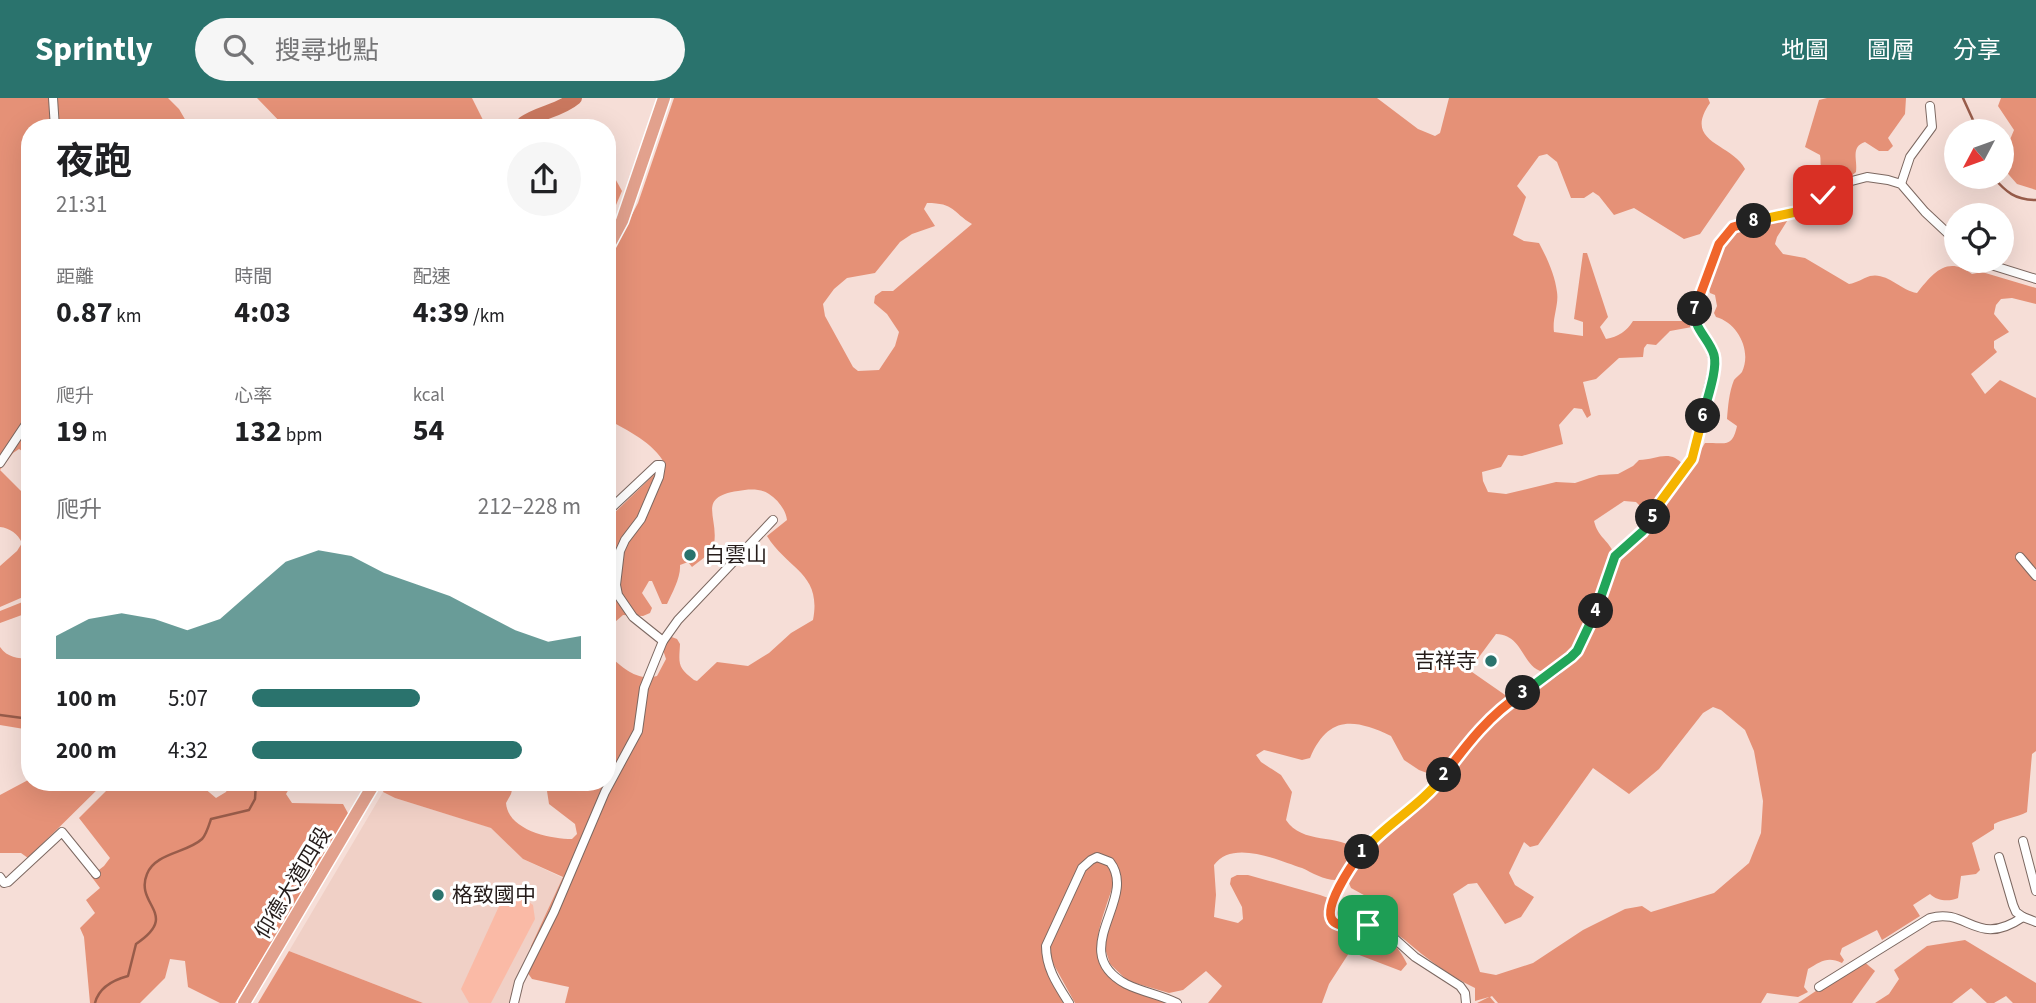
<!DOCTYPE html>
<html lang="zh-TW">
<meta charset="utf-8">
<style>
:root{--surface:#fff;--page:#f6f6f6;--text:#202124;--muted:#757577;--accent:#2a736d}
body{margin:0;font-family:"Source Sans 3","Noto Sans TC",sans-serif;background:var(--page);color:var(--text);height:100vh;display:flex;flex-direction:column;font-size:26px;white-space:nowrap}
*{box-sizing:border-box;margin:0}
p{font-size:23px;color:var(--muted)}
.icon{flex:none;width:38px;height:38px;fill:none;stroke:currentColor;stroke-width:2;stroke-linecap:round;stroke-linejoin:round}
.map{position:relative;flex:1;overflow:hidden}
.side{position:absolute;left:21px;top:21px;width:595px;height:672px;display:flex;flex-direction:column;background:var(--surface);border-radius:28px;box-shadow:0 7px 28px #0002}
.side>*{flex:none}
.needle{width:46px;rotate:229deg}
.fabs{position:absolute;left:1944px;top:21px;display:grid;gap:14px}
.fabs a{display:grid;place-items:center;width:70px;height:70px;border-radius:50%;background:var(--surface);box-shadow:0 7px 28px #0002;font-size:35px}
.pin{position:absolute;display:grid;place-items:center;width:60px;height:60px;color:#fff;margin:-30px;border-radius:14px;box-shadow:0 4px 10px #0006}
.km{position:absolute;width:35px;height:35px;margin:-18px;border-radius:50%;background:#222;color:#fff;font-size:19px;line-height:35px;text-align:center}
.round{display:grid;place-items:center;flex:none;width:74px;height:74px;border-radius:37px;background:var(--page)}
.overview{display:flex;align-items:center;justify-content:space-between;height:119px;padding:0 35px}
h1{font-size:38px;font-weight:700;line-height:52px}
.figures{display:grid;grid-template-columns:repeat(3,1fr);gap:10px;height:119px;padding:7px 35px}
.figures div{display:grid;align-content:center}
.figures b{font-size:30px;font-weight:700}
.figures small{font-size:19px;font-weight:400}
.figures p{font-size:19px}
.chart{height:196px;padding:14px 35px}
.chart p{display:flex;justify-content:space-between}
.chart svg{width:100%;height:126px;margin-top:7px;fill:var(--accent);opacity:.7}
ul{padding:0 35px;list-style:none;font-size:23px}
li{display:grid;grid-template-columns:112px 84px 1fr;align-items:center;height:52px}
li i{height:18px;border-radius:9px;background:var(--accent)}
header{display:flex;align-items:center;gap:42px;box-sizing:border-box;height:98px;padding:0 35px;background:var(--accent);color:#fff}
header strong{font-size:33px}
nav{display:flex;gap:38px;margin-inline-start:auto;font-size:24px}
.search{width:490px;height:63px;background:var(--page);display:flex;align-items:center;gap:18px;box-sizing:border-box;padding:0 24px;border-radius:38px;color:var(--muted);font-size:26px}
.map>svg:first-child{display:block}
.built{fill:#f0d0c6}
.green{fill:#fabaa6}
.forest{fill:#e59177;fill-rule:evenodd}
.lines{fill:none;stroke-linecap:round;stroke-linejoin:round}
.stream{stroke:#985c4a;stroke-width:2.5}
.river{stroke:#ca785f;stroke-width:14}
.minor-casing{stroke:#7c6861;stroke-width:10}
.primary-casing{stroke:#fff;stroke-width:15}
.minor{stroke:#fff;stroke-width:8}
.primary{stroke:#e2a18d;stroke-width:12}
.split-1-casing{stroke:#fff;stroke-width:14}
.split-2-casing{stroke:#fff;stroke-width:14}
.split-3-casing{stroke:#fff;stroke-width:14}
.split-4-casing{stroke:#fff;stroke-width:14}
.split-5-casing{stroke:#fff;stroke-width:14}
.split-6-casing{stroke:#fff;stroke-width:14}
.split-7-casing{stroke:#fff;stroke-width:14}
.split-8-casing{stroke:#fff;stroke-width:14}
.split-9-casing{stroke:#fff;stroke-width:14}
.split-1{stroke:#f0652b;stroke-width:9}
.split-2{stroke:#f5b400;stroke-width:9}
.split-3{stroke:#f0652b;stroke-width:9}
.split-4{stroke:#22a559;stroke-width:9}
.split-5{stroke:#22a559;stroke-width:9}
.split-6{stroke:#f5b400;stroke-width:9}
.split-7{stroke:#22a559;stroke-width:9}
.split-8{stroke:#f0652b;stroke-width:9}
.split-9{stroke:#f5b400;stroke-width:9}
.poi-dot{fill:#2a736d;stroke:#fff;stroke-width:2.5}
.labels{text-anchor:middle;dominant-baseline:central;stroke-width:6;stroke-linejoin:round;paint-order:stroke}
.poi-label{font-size:21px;fill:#251c1a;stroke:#fff;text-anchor:start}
.street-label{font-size:21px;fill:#251c1a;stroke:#fff}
</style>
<header>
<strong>Sprintly</strong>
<div class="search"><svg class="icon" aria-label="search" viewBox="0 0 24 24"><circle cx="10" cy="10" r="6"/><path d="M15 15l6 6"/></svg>搜尋地點</div>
<nav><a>地圖</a><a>圖層</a><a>分享</a></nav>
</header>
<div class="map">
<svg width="2036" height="905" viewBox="0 0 2036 905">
<rect width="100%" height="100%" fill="#f6ded7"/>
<path class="built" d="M383 694 395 700 492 730 523 761 563 780 531 848 510 905H423L289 853Z"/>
<path class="green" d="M522 799 533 807 535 821 491 905H469L461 891 500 806 512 800Z"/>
<g class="forest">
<path d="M0 0H168L179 11 190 30H30V358L19 351 13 355 0 372 23 395 30 407V496L0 509V468L17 453 22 445C18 436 10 430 0 429Z"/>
<path d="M257 0H472L484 24 496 30H286Z"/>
<path d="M674 0H1377L1418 31 1435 38 1440 35 1449 0H1708L1710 5C1682 45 1732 45 1745 71L1700 136 1684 141 1634 110 1614 117 1599 98 1593 94 1584 100H1571L1557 64 1547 56 1539 58 1517 88 1526 99 1513 137 1524 143 1539 145C1547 160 1555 177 1557 194 1559 207 1552 220 1554 234L1583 238V224L1574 221 1583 155H1587L1608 219 1600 229 1606 241C1618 239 1627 233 1633 223H1690L1692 229 1670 233 1656 247 1647 246 1644 250 1643 259 1619 260 1596 281 1583 284 1591 317 1587 320 1582 311 1574 310 1559 327 1563 346 1522 358 1508 357 1501 369 1482 374 1483 383 1488 394 1506 396 1556 384 1575 385 1599 377 1618 376 1633 368 1639 362C1657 362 1670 350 1684 368L1648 424 1645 423V413L1636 404 1624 403 1594 423C1598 439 1607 441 1614 455 1601 489 1581 562 1543 574 1521 568 1524 537 1496 536L1476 563 1472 574 1508 599 1443 672 1435 678 1419 672 1404 662 1391 638C1353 620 1328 618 1310 660L1302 662 1264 652 1256 657 1261 664 1281 677 1292 694 1286 722C1302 747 1338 735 1359 753L1346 766 1338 782C1325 783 1313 775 1302 770 1278 762 1232 741 1214 767L1216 797 1214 819 1238 825 1243 821 1242 809 1230 786 1231 780 1237 777H1248L1320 797 1375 817C1381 836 1399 847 1407 866L1401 873 1354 855H1349L1329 886 1322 905H1208L1222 888 1206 873 1183 892 1169 895 1128 883 1110 866 1104 847 1112 816 1115 767 1089 759 1064 810 1043 845V861L1067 905H565L569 889 532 881 527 874 531 848 563 779 523 761 491 730 395 700 383 694 387 684H514L511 696 506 705C508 732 550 741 572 741L577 736 575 726 549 706 547 693 551 684H607V555C620 568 637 584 657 578L666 561 663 552 669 538 677 541 680 546C679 566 677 569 694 582L697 583 717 564 748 568 769 555 791 535 813 522C822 475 788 472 767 438L787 422C786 412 778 402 769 396 760 390 748 391 738 393 696 399 719 419 714 446 712 456 699 463 692 469L688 464 680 467C681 479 672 495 667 506H662L652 483H649L642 495 652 510 650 515 643 518 623 517 607 531V422L665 366C653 344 628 333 607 321V165L638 105ZM927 105C955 105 952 114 972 126L893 193H882L875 198 874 205 887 216 899 234 895 248 879 272 858 273 853 269 825 218 823 206 834 191 847 180 875 175 900 144 912 136 935 128 924 111Z"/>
<path d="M1827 0H1906L1905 16 1888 40 1893 48 1888 53H1879L1865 44C1850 49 1858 62 1856 74 1847 83 1825 85 1821 69 1820 65 1821 61 1820 57L1805 49 1819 2Z"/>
<path d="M2001 0H2036V92L2017 86 2002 69V49L2009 44 2014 32 1998 8Z"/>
<path d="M607 66 622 93 607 128Z"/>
<path d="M1789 120 1777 139 1775 146 1783 156 1805 160 1849 186C1857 185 1863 180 1870 178 1887 174 1900 192 1917 195 1933 175 1947 157 1972 176L1982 174 2036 190V206L2012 200 2001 201 1996 207 1994 216 2009 234 1994 243V250L1997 254 1971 276 1985 296 2000 282 2036 300V653L2032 656 2027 714C2016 720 2005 720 1994 726V731L1972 745 1980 772 1976 776 1961 778 1958 800C1949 804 1937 803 1930 796L1913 807 1920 818 1882 842 1877 832 1842 850 1840 856 1844 862 1842 865C1828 858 1821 863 1808 871L1804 889 1808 894 1798 899 1767 895 1761 905H1498L1492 898 1490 899 1495 905H1477L1489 899 1475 903V890C1448 877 1427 861 1405 842 1395 834 1385 831 1379 820L1384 808 1351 790 1348 783C1372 746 1406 727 1436 696 1453 678 1465 655 1483 637 1510 611 1542 590 1571 566L1579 556 1598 515 1619 461 1627 451 1647 439 1665 403 1689 372 1705 345C1725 344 1732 351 1737 328L1727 321C1728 309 1729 294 1734 282 1736 279 1740 277 1742 274 1752 253 1738 225 1716 219L1714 215 1717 208 1715 197 1710 195 1709 191C1713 176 1721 140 1736 131 1748 124 1775 122 1789 120ZM1713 609 1721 612 1745 632 1754 653 1763 703 1761 735 1749 765 1714 795 1651 814 1642 808 1625 811 1583 832 1533 865 1496 877 1480 874 1453 796 1468 786 1477 785 1505 826 1521 819 1534 799 1515 787 1509 775 1524 744 1530 749 1538 747 1593 670 1629 696 1659 671 1703 615Z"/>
<path d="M30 501V514L0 525V513Z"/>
<path d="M0 549C8 560 17 560 30 561V632L0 627Z"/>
<path d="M30 681V684H105L28 760 21 755H0V697Z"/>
<path d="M115 684H197L216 700 226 694 231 684H293L286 696 292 705 343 706 350 719 235 905H220L188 889 185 863 170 861 165 880 140 905H90L84 839 80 830 95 815 86 802 100 790 91 778 104 768 110 760 79 720Z"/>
<path d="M1100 762C1111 767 1113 772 1114 784 1102 825 1078 865 1127 891 1140 898 1156 898 1169 905H1075L1049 858 1050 846 1089 766Z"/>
<path d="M1965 842 2036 885V905H2013L2006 898 1994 905H1987L1971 890 1952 905H1875L1889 896 1899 881 1894 872 1927 848Z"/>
<path d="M289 853 423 905H258Z"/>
<path d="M1862 862 1875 873 1852 905H1798Z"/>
</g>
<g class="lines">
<g class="stream">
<path d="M1963 0 1978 33"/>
<path d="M1993 79C2006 94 2015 102 2036 102"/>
<path d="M0 617 30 621"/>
<path d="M95 905C99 889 113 882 128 878L136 846C181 816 134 807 147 776 155 755 187 755 202 741 206 737 209 727 211 721L249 712 255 701 256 684"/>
</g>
<path class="river" d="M523 30 524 25C539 14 560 13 575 0"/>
<defs>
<g id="minor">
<path d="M53 0 55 30"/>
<path d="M1901 86 1910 59 1932 29 1930 8"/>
<path d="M1985 163 1991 167 2036 181"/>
<path d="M607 333V337"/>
<path d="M0 365 30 320"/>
<path d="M607 414 657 367H661L659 379 641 421 625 442 620 453 616 487 618 497 633 519 663 543"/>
<path d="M2020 459 2036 478"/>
<path d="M2023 743 2036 793"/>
<path d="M1999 759 2013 807 2016 814 2023 819"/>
<path d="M0 779 4 785 8 784 62 734 96 776"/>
<path d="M1819 889 1930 820C1968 809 1976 851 2023 819L2036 824"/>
<path d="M514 905 519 884 554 814 605 694 638 633 644 590 663 543 678 522 773 422"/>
<path d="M1069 905C1057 886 1046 870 1046 848L1082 770 1091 762 1097 759 1110 764C1139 801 1065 853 1126 886 1142 894 1161 897 1177 905"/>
<path d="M1466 905 1465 895 1460 888 1415 859 1386 833 1377 828 1335 824 1331 816 1336 796 1351 767 1372 743 1433 691 1469 643 1496 615 1556 573 1577 553 1591 525 1615 458 1644 433 1661 403 1692 361 1714 267C1713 244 1692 230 1695 207L1719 146 1733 129 1744 125 1796 114 1844 85 1867 79 1888 82 1901 86 1925 114 1956 143"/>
</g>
<g id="primary">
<path d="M607 151 622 123 664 0"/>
<path d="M244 905 375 684"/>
</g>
</defs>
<use href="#minor" class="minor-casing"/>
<use href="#primary" class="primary-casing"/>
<use href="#minor" class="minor"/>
<use href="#primary" class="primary"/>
</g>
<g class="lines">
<defs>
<path id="split-1" d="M1362 754C1353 765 1320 812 1334 824 1341 830 1359 827 1368 827"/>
<path id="split-2" d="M1362 754C1387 725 1421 708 1444 677"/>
<path id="split-3" d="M1444 677C1467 646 1490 616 1523 595"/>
<path id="split-4" d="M1523 595 1571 559 1577 553 1596 513"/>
<path id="split-5" d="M1596 513 1615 458 1643 433 1653 419"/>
<path id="split-6" d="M1653 419 1661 403 1692 361 1703 318"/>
<path id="split-7" d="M1695 211C1692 230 1709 240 1714 257 1718 272 1706 303 1703 318"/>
<path id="split-8" d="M1695 211 1719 146 1733 129 1754 123"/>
<path id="split-9" d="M1754 123 1796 114 1823 97"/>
</defs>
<use href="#split-1" class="split-1-casing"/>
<use href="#split-2" class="split-2-casing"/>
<use href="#split-3" class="split-3-casing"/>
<use href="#split-4" class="split-4-casing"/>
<use href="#split-5" class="split-5-casing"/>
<use href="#split-6" class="split-6-casing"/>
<use href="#split-7" class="split-7-casing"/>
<use href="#split-8" class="split-8-casing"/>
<use href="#split-9" class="split-9-casing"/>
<use href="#split-1" class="split-1"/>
<use href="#split-2" class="split-2"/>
<use href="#split-3" class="split-3"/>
<use href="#split-4" class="split-4"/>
<use href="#split-5" class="split-5"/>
<use href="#split-6" class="split-6"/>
<use href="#split-7" class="split-7"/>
<use href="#split-8" class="split-8"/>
<use href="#split-9" class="split-9"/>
</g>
<g class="poi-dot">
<circle cx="690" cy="457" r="7"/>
<circle cx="1491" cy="563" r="7"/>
<circle cx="438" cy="797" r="7"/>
</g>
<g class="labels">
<g class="poi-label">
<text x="704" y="457">白雲山</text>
<text x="1477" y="563" text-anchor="end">吉祥寺</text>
<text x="452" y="797">格致國中</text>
</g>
<g class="street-label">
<text transform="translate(293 785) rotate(-59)">仰德大道四段</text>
</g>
</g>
</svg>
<div class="fabs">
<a><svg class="needle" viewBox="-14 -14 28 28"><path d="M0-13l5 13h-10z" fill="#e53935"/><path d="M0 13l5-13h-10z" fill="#757577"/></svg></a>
<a><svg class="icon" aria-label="locate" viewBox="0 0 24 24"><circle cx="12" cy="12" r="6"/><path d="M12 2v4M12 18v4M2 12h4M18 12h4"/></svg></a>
</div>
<div class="pin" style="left:1368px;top:827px;background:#1e9e55"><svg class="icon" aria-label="arrive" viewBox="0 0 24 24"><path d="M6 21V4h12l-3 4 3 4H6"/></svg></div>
<div class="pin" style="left:1823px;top:97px;background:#d93025"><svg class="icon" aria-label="check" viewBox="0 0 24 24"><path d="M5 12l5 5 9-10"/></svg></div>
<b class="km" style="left:1362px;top:754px">1</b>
<b class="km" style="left:1444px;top:677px">2</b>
<b class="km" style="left:1523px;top:595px">3</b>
<b class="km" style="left:1596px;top:513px">4</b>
<b class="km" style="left:1653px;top:419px">5</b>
<b class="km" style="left:1703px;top:318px">6</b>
<b class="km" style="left:1695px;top:211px">7</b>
<b class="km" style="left:1754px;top:123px">8</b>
<section class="side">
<div class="overview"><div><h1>夜跑</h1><p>21:31</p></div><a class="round"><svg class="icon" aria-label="share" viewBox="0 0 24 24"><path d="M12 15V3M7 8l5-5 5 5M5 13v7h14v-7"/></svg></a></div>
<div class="figures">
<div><p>距離</p><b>0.87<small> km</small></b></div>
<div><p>時間</p><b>4:03</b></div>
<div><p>配速</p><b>4:39<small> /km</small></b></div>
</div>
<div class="figures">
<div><p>爬升</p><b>19<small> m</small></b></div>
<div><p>心率</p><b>132<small> bpm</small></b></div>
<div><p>kcal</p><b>54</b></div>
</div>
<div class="chart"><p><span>爬升</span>212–228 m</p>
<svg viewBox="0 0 160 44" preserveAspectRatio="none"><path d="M0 44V36L10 30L20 28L30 30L40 34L50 30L60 20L70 10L80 6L90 8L100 14L110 18L120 22L130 28L140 34L150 38L160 36V44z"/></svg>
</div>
<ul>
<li><b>100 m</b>5:07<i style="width:51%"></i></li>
<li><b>200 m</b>4:32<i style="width:82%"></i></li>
</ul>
</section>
</div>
